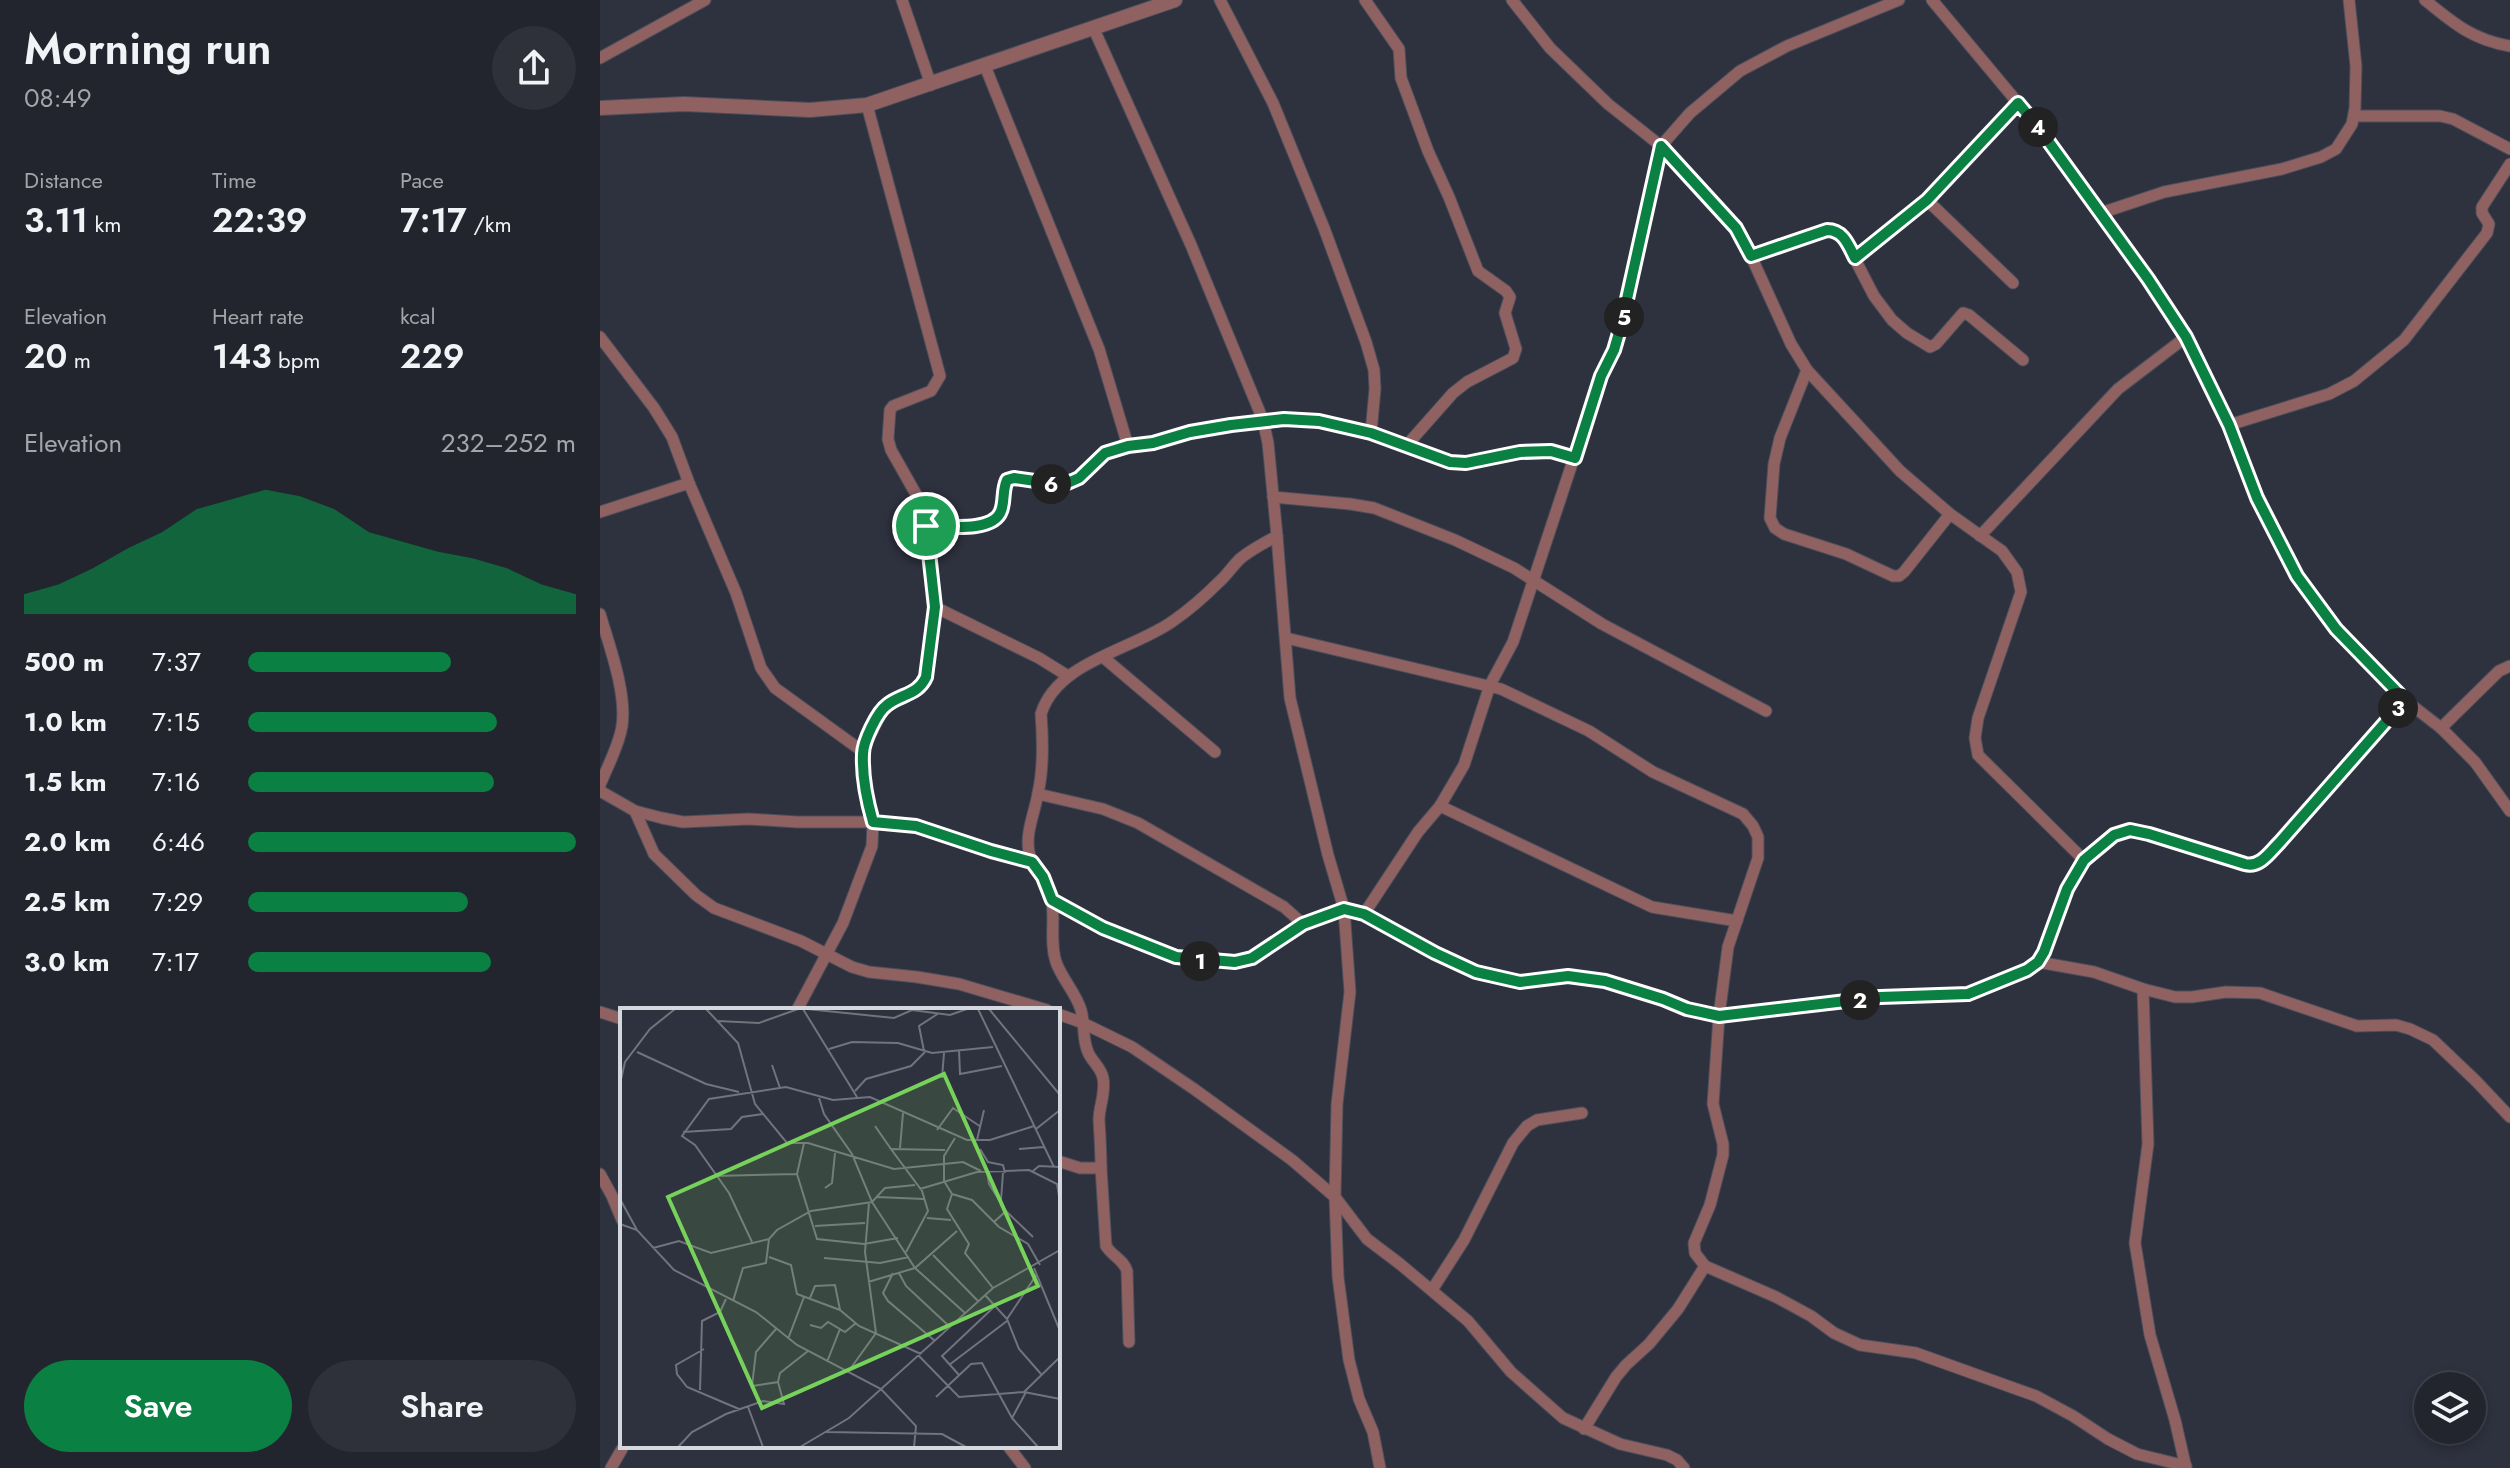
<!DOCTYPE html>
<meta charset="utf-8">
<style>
:root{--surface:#22252e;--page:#2e313a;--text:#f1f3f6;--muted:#a2a5aa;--line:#3f424a;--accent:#0b8043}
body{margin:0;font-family:Jost,sans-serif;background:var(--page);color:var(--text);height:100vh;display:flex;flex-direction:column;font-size:30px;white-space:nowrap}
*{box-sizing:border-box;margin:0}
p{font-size:26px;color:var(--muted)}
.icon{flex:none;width:44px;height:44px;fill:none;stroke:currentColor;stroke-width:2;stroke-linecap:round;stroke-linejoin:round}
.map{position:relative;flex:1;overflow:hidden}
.details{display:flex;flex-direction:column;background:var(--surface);width:600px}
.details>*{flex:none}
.fabs{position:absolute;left:1814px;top:1372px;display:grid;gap:16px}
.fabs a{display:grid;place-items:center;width:72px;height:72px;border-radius:50%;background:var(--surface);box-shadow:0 4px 12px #0003,0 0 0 2px var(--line);font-size:40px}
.pin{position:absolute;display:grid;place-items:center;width:68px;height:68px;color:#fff;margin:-34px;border:4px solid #fff;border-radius:50%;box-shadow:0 2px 8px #0007}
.km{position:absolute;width:40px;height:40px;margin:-20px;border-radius:50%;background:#222;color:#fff;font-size:22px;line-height:40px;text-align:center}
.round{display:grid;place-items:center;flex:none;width:84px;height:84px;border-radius:42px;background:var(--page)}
.overview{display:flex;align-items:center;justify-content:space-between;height:136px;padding:0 24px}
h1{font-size:44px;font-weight:600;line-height:60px}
.metrics{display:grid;grid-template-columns:repeat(3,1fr);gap:12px;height:136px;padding:8px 24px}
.metrics div{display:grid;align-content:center}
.metrics b{font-size:34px;font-weight:600}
.metrics small{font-size:22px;font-weight:400}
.metrics p{font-size:22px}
.chart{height:224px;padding:16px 24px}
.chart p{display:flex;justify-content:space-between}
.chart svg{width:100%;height:144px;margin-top:8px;fill:var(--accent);opacity:.7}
.action{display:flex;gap:16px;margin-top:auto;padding:16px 24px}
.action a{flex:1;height:92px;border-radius:48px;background:var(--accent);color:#fff;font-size:32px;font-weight:600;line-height:92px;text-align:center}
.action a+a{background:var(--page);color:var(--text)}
ul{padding:0 24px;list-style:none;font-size:26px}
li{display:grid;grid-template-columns:128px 96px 1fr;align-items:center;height:60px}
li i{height:20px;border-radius:10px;background:var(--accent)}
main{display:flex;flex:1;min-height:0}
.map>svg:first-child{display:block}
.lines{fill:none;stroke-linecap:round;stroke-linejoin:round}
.minor-casing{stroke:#4c4f5b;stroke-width:13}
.tertiary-casing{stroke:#4c4f5b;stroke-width:16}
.minor{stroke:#906161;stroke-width:11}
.tertiary{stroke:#906161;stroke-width:14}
.route-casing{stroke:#fff;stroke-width:16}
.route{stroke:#0b8043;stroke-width:10}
.inset-road{fill:none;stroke:#71737e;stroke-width:2}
.view{fill:#77d25a;fill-opacity:0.15;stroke:#77d25a;stroke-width:4}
.inset-edge{fill:none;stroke:#d5d7df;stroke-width:4}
</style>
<main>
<section class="details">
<div class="overview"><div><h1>Morning run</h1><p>08:49</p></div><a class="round"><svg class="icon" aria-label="share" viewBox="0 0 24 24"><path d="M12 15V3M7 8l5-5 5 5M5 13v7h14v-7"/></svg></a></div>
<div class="metrics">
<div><p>Distance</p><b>3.11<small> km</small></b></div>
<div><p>Time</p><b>22:39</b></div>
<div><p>Pace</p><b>7:17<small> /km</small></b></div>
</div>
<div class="metrics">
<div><p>Elevation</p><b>20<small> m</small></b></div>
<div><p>Heart rate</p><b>143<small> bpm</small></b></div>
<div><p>kcal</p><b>229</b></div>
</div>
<div class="chart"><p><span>Elevation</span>232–252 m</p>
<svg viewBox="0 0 160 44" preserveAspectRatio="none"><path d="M0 44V38L10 35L20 30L30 24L40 19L50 12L60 9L70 6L80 8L90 12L100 19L110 22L120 25L130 27L140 30L150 35L160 38V44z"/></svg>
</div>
<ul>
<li><b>500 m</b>7:37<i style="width:62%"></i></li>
<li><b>1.0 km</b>7:15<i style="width:76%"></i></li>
<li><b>1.5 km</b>7:16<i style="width:75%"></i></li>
<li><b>2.0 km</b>6:46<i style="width:100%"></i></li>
<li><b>2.5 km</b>7:29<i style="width:67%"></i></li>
<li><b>3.0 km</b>7:17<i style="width:74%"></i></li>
</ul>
<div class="action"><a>Save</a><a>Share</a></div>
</section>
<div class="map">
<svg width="1910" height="1468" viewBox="0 0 1910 1468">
<rect width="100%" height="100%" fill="#2e313e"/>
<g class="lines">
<defs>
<g id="minor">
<path d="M302 0 331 85"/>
<path d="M620 0 673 103 724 228 766 342 774 370 775 389 771 433"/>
<path d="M765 0 799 49 801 78 828 151 849 197 878 271 906 291 910 297 905 313 916 349 913 358 867 382 853 393 807 445"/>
<path d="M912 0 950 48 1008 104 1061 146 1136 228 1151 256 1191 344 1207 370 1300 471 1350 514 1402 551 1417 572 1421 592 1378 718 1375 738 1378 755 1484 860"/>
<path d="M1332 0 1438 127 1548 279 1586 337 1629 425 1657 498 1697 576 1736 629 1805 700 1841 728 1875 762 1910 811"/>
<path d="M1825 0C1853 23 1873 40 1910 46"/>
<path d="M493 27 591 245 663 420 668 443 677 536 690 698 728 855 744 909 764 914 835 953 876 972 920 982 968 976 1005 981 1063 999 1087 1009 1119 1016 1280 997 1368 994 1427 970 1438 962 1444 952 1467 889 1484 860 1514 835 1530 830 1549 834 1645 864 1651 866 1660 863 1805 700"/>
<path d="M0 58 105 0"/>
<path d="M385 66 499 349 528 446"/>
<path d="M1754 116H1840L1853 119 1910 149"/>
<path d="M1327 200 1413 283"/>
<path d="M1501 213 1564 192 1682 169 1721 157 1736 149 1752 124 1755 108 1756 66 1749 0"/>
<path d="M1151 256 1227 230H1235L1244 238 1274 296 1292 320 1307 333 1330 347 1336 344 1363 313 1369 315 1423 360"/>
<path d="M1255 258 1327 200 1418 103"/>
<path d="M0 337 54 408 72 437 89 483 136 593 161 668 175 688 262 751"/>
<path d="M1207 370 1180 438 1174 464 1170 518 1175 528 1184 534 1246 554 1293 576H1299L1304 572 1350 514"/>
<path d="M1629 425 1729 394 1754 381 1804 340 1887 233 1889 224 1882 213V207L1910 164"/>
<path d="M673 497 750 504 774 508 855 540 914 568 1002 624 1166 711"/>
<path d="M0 512 89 483"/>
<path d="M326 526H384L394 522 401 514 407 480 414 478 463 485 479 478 505 453 518 449 631 425 684 419 719 421 771 433 850 462 866 463 920 452 951 451 975 458"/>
<path d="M1380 536 1518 389 1586 337"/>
<path d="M335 607 439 658 468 676"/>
<path d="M0 614C9 645 27 693 22 726 19 746 7 767 0 785"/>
<path d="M686 638 901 689 989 731 1053 772 1143 814 1153 826 1158 837V858L1128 947 1119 1016 1113 1104 1123 1144V1155L1110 1205 1094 1243 1095 1253 1105 1266 1176 1297 1211 1316 1234 1333 1260 1345 1316 1353 1436 1396 1473 1416 1508 1439 1537 1454 1586 1466"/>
<path d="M503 657 615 752"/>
<path d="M1841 728 1899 671 1910 666"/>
<path d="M0 791 35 811 62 818 83 822 149 819 197 822H273L316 826 391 851 432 862"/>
<path d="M438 794 503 809 538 823 684 907 703 924"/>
<path d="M840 806 1052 907 1137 921"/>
<path d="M35 811 54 854 96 895 114 908 201 941 252 967 269 972 317 977 359 984 447 1010"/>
<path d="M452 900 503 928 576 957 635 962 652 958 703 924 744 909 750 992 737 1104 735 1197 738 1277 749 1360 759 1399 773 1432 780 1468"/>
<path d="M764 914 818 832 840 806 864 765 890 685 913 642 1001 376 1014 350 1021 326 1061 146 1090 113 1140 71 1187 46 1299 0"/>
<path d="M1438 962 1494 972 1543 989 1575 997H1592L1626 992 1660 993 1757 1026 1796 1025 1810 1029 1833 1040 1876 1081 1910 1117"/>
<path d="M1543 989 1548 1144 1535 1243 1550 1335 1575 1420 1586 1468"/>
<path d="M197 1010 243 923 272 846 273 822 268 807 262 751 283 709 289 703 313 692 322 685 326 677 335 607 332 570 321 503 291 450 288 439 290 410 293 406 331 391 340 376 267 105"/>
<path d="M0 1012 22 1019"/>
<path d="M458 1014 483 1023 532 1047 594 1089 692 1160 735 1197 767 1239 800 1264 868 1321 911 1372 963 1418 1020 1444 1067 1455 1077 1460 1084 1468"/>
<path d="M458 1161 480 1168H501C501 1152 500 1136 499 1120 499 1106 506 1093 503 1078 501 1067 492 1062 488 1052 482 1039 485 1024 481 1010 476 993 462 979 456 962 449 941 456 917 451 896 447 879 432 868 429 852 425 833 435 812 438 793 444 767 443 740 441 714 457 661 533 650 573 621 589 610 606 595 620 581 628 574 633 565 641 558 652 549 664 543 677 536"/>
<path d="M501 1168 506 1246C512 1256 524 1260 527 1271L529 1342"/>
<path d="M0 1174 12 1196 22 1220"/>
<path d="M832 1290 864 1240 913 1143 927 1126 937 1120 982 1113"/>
<path d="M984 1429 1016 1377 1026 1365 1049 1344 1078 1309 1105 1266"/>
<path d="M408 1446 425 1468"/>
<path d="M11 1468 22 1449"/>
</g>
<path id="tertiary" d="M0 108 84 104 210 110 267 105 575 0"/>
</defs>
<use href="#minor" class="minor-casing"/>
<use href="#tertiary" class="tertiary-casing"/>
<use href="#minor" class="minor"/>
<use href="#tertiary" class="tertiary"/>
</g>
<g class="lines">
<defs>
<path id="route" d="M1418 103 1438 127 1548 279 1586 337 1629 425 1657 498 1697 576 1736 629 1805 700 1680 842C1670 852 1660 868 1645 864L1549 834 1530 830 1514 835 1484 860 1467 889 1444 952 1438 962 1427 970 1368 994 1280 997 1119 1016 1087 1009 1063 999 1005 981 968 976 920 982 876 972 835 953 764 914 744 909 703 924 652 958 635 962 576 957 503 928 452 900 443 877 432 862 391 851 316 826 273 822C267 801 262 776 263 754 263 742 277 712 287 705 301 694 318 695 326 677L335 607 326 526C346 526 393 533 401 511 405 501 402 491 407 480L414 478 463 485 479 478 505 453 528 446 553 443 590 432 631 425 684 419 719 421 771 433 850 462 866 463 920 452 951 451 975 458 1001 376 1014 350 1021 326 1061 146 1136 228 1151 256 1227 230C1243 230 1248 244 1255 258L1327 200Z"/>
</defs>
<use href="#route" class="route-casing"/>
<use href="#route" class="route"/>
</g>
<g transform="translate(20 1008)">
<rect width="440" height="440" fill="#2e313e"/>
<path class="inset-road" d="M86 1 118 35 135 96 167 135H188L274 161 343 154 361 163M183 1 237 89M187 1 274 10 292 2 330 7 347 1M358 1 434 159M369 1 440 87M98 13 139 15 178 1M209 41 232 34 278 35 312 45 373 39M339 42 340 66 382 58M304 43 299 18 319 5M17 44 86 76 119 84M152 57 160 80M322 70 324 45M0 76 5 54 30 21 55 1M235 83 246 71 291 58 305 44M199 90 204 106 232 146 252 194 265 180 295 177M255 118 271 141M416 121 440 102M317 122 333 100 361 119M63 124 111 121 122 109 143 106M335 130 324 148V173L332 186 327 201 349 236 345 245 373 280M357 132 364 102M184 135 177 166 197 231 244 236 278 230M280 140 283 105M360 141 368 154 383 157 385 165M399 141 424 139M413 163 419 158 440 159M367 164 369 176 386 203 374 214M95 168 177 166M205 180 212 175 215 145M300 181 357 164 409 162 437 176 440 194M332 186 352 192 379 219 408 236 420 257M257 189 304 191M0 191 17 222M381 192 383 165M386 203 413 229M307 210 331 212M0 216 17 222 54 262 136 304 177 337 261 381 296 418 294 439M195 218 245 215M132 234 109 185 75 137 62 128 89 91 166 79 213 92 250 89 347 132H370L414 118M33 240 59 233 91 245 149 231M286 244 308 203 302 183 271 141 325 142M313 247 358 293M149 249 171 257 177 286 220 302 239 318 301 346M204 250 260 255 289 249M414 260 440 323M273 265 263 285 268 293 315 333M279 265 286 278 330 319M248 274 295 260 337 223M365 287 387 311 399 341 421 366M190 290 195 278 215 277 220 302M113 293 123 260 146 255 149 231 157 222 191 203 252 194 295 260 345 305M387 311 417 266M190 317 201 320 208 314 225 324 236 315M156 321 136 344 132 378 158 374 160 365 188 343M168 331 184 289M84 341 56 357 57 366 67 379 119 401M299 348 339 389 404 384 440 391M207 354 220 321M329 357 387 313M228 364 256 325 245 244 249 195M339 367 322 348 375 298M80 382 82 313 100 304 106 291M404 384 440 349M406 384 392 410 418 439M316 389 351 356 362 355 392 410M128 399 143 439M206 424 322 426 346 439M58 439 72 424 106 406 143 393 164 396 158 374M180 439 229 410 373 280 440 242"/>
<path class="view" d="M324 66 418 278 142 400 48 189Z"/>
<rect width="440" height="440" class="inset-edge"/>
</g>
</svg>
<div class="fabs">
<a><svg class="icon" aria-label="layers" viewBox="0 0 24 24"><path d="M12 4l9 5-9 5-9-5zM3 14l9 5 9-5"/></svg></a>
</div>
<div class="pin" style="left:326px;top:526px;background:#1e9e55"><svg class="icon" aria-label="arrive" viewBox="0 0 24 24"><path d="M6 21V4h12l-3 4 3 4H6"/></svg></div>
<b class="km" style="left:600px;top:961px">1</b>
<b class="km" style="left:1260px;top:1000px">2</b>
<b class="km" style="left:1798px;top:708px">3</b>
<b class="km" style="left:1438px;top:127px">4</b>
<b class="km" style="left:1024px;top:317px">5</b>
<b class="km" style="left:451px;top:484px">6</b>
</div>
</main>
